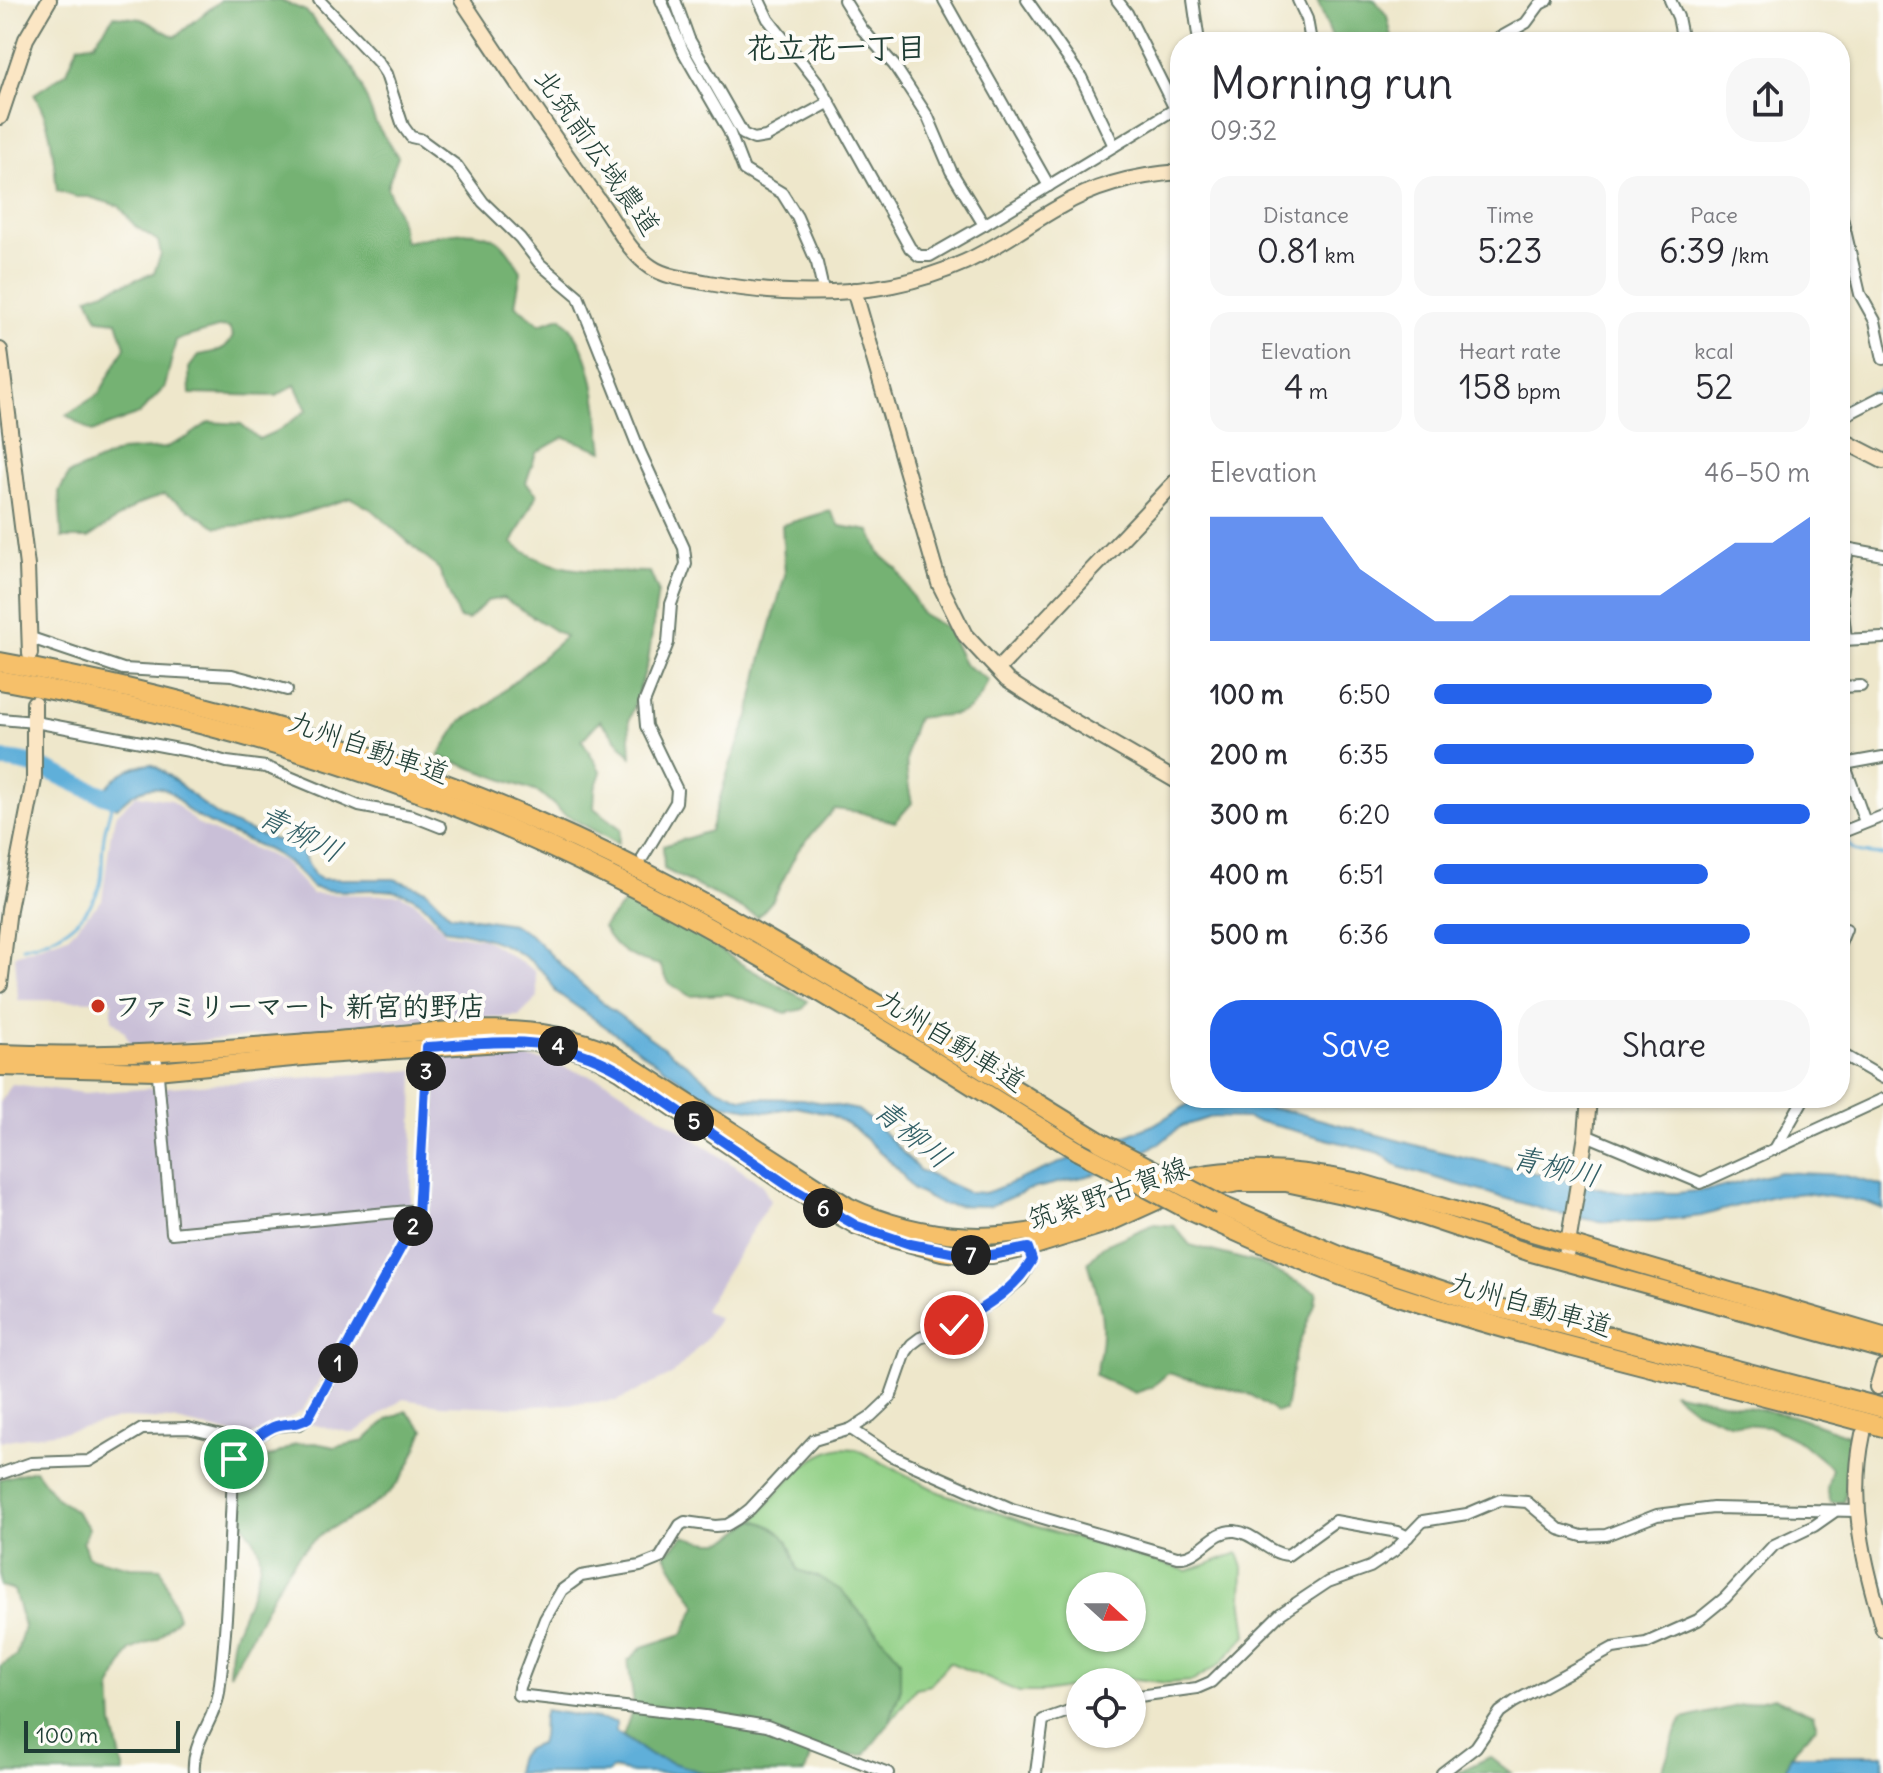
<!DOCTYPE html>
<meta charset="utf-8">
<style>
:root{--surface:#fff;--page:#f7f7f7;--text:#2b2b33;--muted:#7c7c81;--accent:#2563eb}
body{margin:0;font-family:Delius,"Klee One",sans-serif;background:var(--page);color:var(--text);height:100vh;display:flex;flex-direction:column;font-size:30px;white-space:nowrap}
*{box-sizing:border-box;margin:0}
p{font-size:26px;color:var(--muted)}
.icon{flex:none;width:44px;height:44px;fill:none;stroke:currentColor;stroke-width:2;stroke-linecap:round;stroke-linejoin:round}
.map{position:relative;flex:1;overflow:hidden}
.side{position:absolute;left:1170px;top:32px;width:680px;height:1076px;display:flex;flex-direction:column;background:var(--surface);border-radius:32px;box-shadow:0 2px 6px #0004}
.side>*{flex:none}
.needle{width:52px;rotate:111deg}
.fabs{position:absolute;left:1066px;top:1572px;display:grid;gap:16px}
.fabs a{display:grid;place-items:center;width:80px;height:80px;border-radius:50%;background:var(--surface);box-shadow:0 2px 6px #0004;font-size:40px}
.scale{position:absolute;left:24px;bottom:20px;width:156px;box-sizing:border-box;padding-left:8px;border:4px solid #1f3d34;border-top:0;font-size:22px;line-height:28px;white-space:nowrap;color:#1f3d34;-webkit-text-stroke:6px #fdfcf7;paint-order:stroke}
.pin{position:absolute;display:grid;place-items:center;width:68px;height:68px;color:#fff;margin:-34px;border:4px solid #fff;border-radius:50%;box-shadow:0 2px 8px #0007}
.km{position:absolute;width:40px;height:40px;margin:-20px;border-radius:50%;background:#222;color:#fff;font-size:22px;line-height:40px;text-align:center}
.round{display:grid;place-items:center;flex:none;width:84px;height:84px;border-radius:32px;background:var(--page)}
.overview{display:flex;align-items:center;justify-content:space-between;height:136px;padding:0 40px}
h1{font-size:44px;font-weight:600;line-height:60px}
.stats{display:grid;grid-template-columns:repeat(3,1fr);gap:12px;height:136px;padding:8px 40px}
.stats div{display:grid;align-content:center;border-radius:20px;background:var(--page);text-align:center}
.stats b{font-size:34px;font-weight:600}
.stats small{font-size:22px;font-weight:400}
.stats p{font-size:22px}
.chart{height:224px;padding:16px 40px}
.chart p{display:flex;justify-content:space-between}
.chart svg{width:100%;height:144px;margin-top:8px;fill:var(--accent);opacity:.7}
.button{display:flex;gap:16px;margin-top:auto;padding:16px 40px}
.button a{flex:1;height:92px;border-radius:32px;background:var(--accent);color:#fff;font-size:32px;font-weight:600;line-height:92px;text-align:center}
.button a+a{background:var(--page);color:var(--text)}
ul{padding:0 40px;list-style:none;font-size:26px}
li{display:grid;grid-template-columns:128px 96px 1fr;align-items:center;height:60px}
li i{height:20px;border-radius:10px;background:var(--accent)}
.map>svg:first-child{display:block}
.industrial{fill:#c9bfd7}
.green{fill:#92d086;stroke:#58865d;stroke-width:2;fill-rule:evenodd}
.forest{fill:#75b273;stroke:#4a7854;stroke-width:2}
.water{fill:#5fafd9;stroke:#3f7686;stroke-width:2}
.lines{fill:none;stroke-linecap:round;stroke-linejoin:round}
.stream{stroke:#5fafd9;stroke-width:3}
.river{stroke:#5fafd9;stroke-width:18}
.street-casing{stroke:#677869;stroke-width:14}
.secondary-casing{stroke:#677869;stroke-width:18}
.primary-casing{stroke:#677869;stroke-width:20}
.highway-casing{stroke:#677869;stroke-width:22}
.street{stroke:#fff;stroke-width:10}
.secondary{stroke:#fbe6c4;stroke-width:14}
.primary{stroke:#f6c06b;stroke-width:16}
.highway{stroke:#f6c06b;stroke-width:18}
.highway-bridge-casing{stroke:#677869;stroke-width:22;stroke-linecap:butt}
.highway-bridge{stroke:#f6c06b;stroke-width:18}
.route-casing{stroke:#fff;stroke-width:16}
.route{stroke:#2563eb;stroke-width:10}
.poi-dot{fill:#c8321e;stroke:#fdfcf7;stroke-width:3}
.labels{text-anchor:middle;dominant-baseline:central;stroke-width:8;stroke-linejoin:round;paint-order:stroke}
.street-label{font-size:28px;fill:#1f3d34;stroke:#fdfcf7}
.poi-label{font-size:28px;font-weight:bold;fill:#1f3d34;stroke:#fdfcf7;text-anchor:start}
.neighbourhood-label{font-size:30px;font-weight:bold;fill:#1f3d34;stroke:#fdfcf7}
.water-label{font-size:30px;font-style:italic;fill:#325f66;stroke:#fdfcf7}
</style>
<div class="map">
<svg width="1883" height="1773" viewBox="0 0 1883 1773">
<rect width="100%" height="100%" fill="#fdfcf7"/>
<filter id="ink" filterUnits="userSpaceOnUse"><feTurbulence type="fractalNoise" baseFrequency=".0125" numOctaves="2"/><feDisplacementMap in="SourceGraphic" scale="16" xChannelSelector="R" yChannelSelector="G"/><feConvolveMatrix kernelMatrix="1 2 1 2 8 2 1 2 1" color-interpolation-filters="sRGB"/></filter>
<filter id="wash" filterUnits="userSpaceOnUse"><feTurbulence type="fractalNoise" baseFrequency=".006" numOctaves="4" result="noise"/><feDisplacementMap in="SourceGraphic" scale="32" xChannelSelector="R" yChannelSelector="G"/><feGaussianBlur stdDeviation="1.8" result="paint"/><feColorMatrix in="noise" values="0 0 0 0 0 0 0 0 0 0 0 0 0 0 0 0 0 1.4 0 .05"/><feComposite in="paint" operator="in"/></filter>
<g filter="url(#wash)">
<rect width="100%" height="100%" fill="#eee7cb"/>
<g class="industrial">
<path d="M136 795 171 800 199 825 282 861 312 894 401 895 416 903 446 933 484 939 535 971 538 998 519 1016 454 1019 132 1047 124 1031 112 1019V1001L18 1000 15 955 68 936 102 900 111 833 117 814Z"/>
<path d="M486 1055 543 1060 608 1082 762 1184 770 1201 704 1310 719 1319 706 1339 673 1374 617 1401 519 1407 441 1405 403 1399 354 1433 309 1424 423 1217 433 1057Z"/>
<path d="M414 1070 411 1220 303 1410 289 1419 274 1422 250 1438 172 1420 122 1418 73 1430 0 1441V1103L12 1084 85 1093Z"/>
</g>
<path class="green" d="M842 1448 856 1449 939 1492 1043 1529 1188 1571 1238 1553 1243 1568 1242 1598 1247 1635 1220 1664 1193 1681 1167 1683 1136 1679 1080 1682V1686L1043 1692H1019L949 1662 930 1685 916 1688 888 1725 900 1691 877 1631 818 1577 798 1571C788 1539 787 1531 755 1520 778 1492 804 1454 842 1448ZM1080 1586H1132V1638H1080Z"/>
<g class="forest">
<path d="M221 0H279L306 11 356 72 376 124 398 157 387 187 399 217 405 242C433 237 465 226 493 238 505 243 514 261 521 271L515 305 540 324 561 317C595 348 597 408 603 451L564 437 536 453 526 483 537 494 512 543C554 576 599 571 650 572L658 591 648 662 629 721 631 756 600 720 582 740 601 772 595 789 594 808 621 829 618 844 564 814 540 793 438 756 461 721 483 709 565 637 503 598 487 601 468 620 459 618 439 569 372 510 351 498 284 519 258 524 217 527 164 494 137 505 88 538H62L59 492 69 474 121 451 165 448 188 437 209 422 241 424 259 439 279 430 307 410 295 385 276 396 190 394 189 368 199 355C214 352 227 351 233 336L229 328 221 327 176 340 165 387 139 414 92 432 66 415 99 394 125 347 117 321 98 319 88 297 154 273 161 254 158 241 135 226 119 206 89 197H76L57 191C53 156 53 125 34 94L67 72 78 45 94 43 114 16 142 19 175 37Z"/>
<path d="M1317 0H1375L1387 16 1393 42H1334Z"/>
<path d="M830 511 840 526 870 531 880 554 897 569 922 614 947 628 964 664 988 680C972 723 955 712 917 718 904 751 904 769 912 803L895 822 859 812 834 809 798 850 773 900 758 917 664 869 663 846 710 831 729 768 749 716 761 661 785 575 782 525Z"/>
<path d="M627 900 701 937 746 967 808 1001 803 1009 786 1013 728 994 690 996 669 983 660 965C632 958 617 953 603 927Z"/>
<path d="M1154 1224 1174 1226 1190 1245 1261 1264 1317 1292 1315 1304 1295 1354 1285 1410 1276 1412 1251 1395 1168 1373 1152 1387 1135 1393 1095 1375C1108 1329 1102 1307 1088 1262L1103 1246Z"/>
<path d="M1672 1392 1793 1416 1854 1437 1844 1502 1831 1503 1827 1488 1832 1468 1802 1443 1768 1426 1729 1423 1694 1409Z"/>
<path d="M406 1411 424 1430C414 1455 405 1481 383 1498 359 1517 327 1526 305 1548 275 1579 254 1636 229 1674 230 1662 230 1649 233 1638 240 1616 262 1578 260 1556 259 1545 252 1537 247 1529 234 1510 244 1475 256 1459L273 1456 295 1444 315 1443 335 1447 364 1441 388 1419Z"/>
<path d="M35 1470 56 1498 74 1510 89 1528 83 1542 88 1557 130 1567 161 1568 178 1617 157 1639 130 1650 111 1686 113 1724 124 1773H0V1666L16 1656 24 1626 14 1590 0 1586V1479Z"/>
<path d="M755 1520C787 1531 788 1539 798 1570L818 1577 842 1591 900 1659V1691L888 1725 864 1755H843L813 1747 805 1773H704L651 1756 623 1736 634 1705 628 1661 643 1647 683 1634 697 1606 665 1555 683 1536C696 1539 716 1546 728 1539 738 1534 743 1525 755 1520Z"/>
<path d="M1774 1697 1813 1715 1817 1726 1790 1755 1785 1773H1660C1672 1753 1670 1736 1683 1719Z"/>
<path d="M1490 1757 1511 1773H1456Z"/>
</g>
<g class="water">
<path d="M151 764C177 778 196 802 222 818 244 831 274 840 299 847L314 875 321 879H394L426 890 450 914 512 924 532 936 574 978 609 1008 696 1071 713 1086 741 1098 803 1099 858 1110 878 1126 919 1170 967 1192 986 1193 1153 1125 1194 1101 1221 1099 1293 1112 1437 1151 1617 1192 1677 1193 1715 1189 1780 1172 1842 1175 1883 1186V1209L1866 1202 1805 1193 1773 1196 1701 1216 1655 1221 1604 1222 1559 1214 1399 1167 1380 1153 1246 1118 1211 1117 1180 1127 1159 1144 1100 1173 1028 1190 990 1206 942 1205 913 1190 898 1169 853 1127 829 1114 796 1107 766 1112 723 1104 701 1094 556 992C552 985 548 976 542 971 518 946 478 933 444 929 437 920 429 907 419 901 388 879 346 898 312 887 275 840 239 844 193 814 181 807 175 790 160 788 142 785 129 796 117 808L100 799C110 777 129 766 151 764Z"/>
<path d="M545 1710 616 1722V1732L651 1756 704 1773H633L613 1769 607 1773H515C518 1754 521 1749 540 1744 545 1733 540 1722 545 1710Z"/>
<path d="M1790 1755H1883V1773H1785Z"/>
</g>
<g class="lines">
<g class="stream">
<path d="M1840 414 1848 404 1883 389"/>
<path d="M1840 796 1844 827"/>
<path d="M1845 835C1851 857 1864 853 1883 855"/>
<path d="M23 947C56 940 86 922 99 888 104 875 101 859 103 845 104 830 108 816 113 802"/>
</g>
<path class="river" d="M0 760C46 760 72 787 114 798L119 788"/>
</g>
</g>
<g filter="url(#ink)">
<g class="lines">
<defs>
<g id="street">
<path d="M319 0 378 62 386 74 403 126 411 137 420 139 457 166 483 202 520 238 540 264 578 296 640 452 684 548 686 564 671 604 668 643 644 703 646 726 677 790 676 802 643 857"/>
<path d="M661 0 684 53 729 131 744 170 782 193 797 217 817 263 824 294"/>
<path d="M675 0 689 39 743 134 754 139 766 137 828 103"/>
<path d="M759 0 768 19 819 84 910 248 919 256H930L984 225 1180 106"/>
<path d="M844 0 862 29 894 65 928 117 951 171 984 225"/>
<path d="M944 0 1049 186"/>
<path d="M1027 0 1081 77 1114 146"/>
<path d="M1117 0 1127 13 1175 109"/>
<path d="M1193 0 1199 42"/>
<path d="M1298 0 1307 19 1311 42"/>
<path d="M1670 0 1678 17 1683 42"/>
<path d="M1492 42 1526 23 1540 4 1548 0"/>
<path d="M1840 209 1860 294 1875 321 1883 359"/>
<path d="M1840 430 1846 415 1883 396"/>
<path d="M1840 547 1883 555"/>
<path d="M28 637 123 669 232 675 287 690"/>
<path d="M1846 639 1841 595 1848 549"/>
<path d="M1842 640 1883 638"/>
<path d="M1840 687 1861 686"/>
<path d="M0 719 35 722 189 751 227 762 266 767 359 806 413 816 441 827"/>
<path d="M1840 752 1865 822"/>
<path d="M1844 764 1883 757"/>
<path d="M1840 833 1883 816"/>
<path d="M1840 944 1846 929"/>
<path d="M1840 963 1842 964"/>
<path d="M156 1053 172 1233 419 1210"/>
<path d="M1840 1053 1883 1078"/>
<path d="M1586 1135 1701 1183 1883 1099"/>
<path d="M1775 1149 1804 1098"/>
<path d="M851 1429 890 1455 1012 1509 1177 1557C1200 1559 1212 1529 1235 1531 1255 1533 1268 1554 1288 1555L1335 1521 1398 1532 1408 1537"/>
<path d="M0 1474 31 1463 89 1461 142 1429 188 1428 247 1442 276 1426 300 1424 308 1418 418 1216 428 1043"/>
<path d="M1132 1697 1197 1688 1211 1682 1280 1614 1328 1582 1370 1567 1394 1551 1423 1521 1467 1514 1500 1500 1527 1502 1559 1529 1582 1536 1606 1535 1657 1515 1713 1508 1856 1511"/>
<path d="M194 1773C191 1742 215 1721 219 1692 229 1615 229 1536 234 1459L238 1442"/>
<path d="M888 1773 767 1726 705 1716 518 1695 519 1687 545 1619 562 1590 581 1576 640 1566 660 1558 680 1525 685 1522 715 1526 727 1525 737 1519 750 1509 814 1440 851 1429 871 1416 890 1398 906 1352 912 1344 920 1338 954 1325 995 1300 1021 1279 1032 1260 1028 1248"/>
<path d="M1036 1773 1043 1720 1080 1707"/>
<path d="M1442 1773 1476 1747 1500 1712 1514 1702 1613 1648 1646 1643 1698 1620 1725 1598 1774 1545 1814 1526 1834 1512"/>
</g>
<g id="secondary">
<path d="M462 0C508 69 553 138 602 205 617 226 629 252 651 267 667 278 690 279 709 283 793 298 885 298 965 262 998 247 1027 225 1059 207 1095 185 1138 175 1180 172"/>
<path d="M0 117 26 39 49 0"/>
<path d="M854 290 939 583 965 635 1007 680 1044 704 1180 783"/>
<path d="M0 350 27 566 30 654"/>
<path d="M1840 439 1883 461"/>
<path d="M998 669 1180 477"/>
<path d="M0 985 9 909 34 780V703"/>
<path d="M1565 1262 1586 1135 1589 1098"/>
<path d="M1877 1387 1883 1367"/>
<path d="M1863 1434C1848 1505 1864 1561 1883 1629"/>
</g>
<g id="primary">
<path d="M0 1053C107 1058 214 1049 321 1041 413 1035 522 1013 608 1051L848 1206C923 1241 1005 1246 1083 1217 1120 1203 1153 1185 1191 1176 1247 1164 1304 1170 1359 1182L1883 1336"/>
<path d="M0 1067 156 1071 325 1055 528 1041 573 1049 595 1057 620 1071 790 1187 857 1226 889 1238 942 1252 966 1255H992L1028 1248 1109 1223 1173 1194 1239 1183H1286L1384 1204 1528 1252 1883 1350"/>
</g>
<g id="highway">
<path d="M0 662C226 703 446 770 650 875 805 955 951 1051 1100 1142"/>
<path d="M0 680C178 713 355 760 521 834 717 920 897 1039 1078 1151"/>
<path d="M1220 1205 1347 1259 1480 1303 1883 1408"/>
<path d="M1191 1211C1257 1241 1323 1271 1392 1294 1553 1347 1720 1382 1883 1427"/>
</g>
</defs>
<use href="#street" class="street-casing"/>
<use href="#secondary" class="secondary-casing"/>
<use href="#primary" class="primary-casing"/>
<use href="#highway" class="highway-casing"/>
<use href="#street" class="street"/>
<use href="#secondary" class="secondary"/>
<use href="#primary" class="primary"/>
<use href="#highway" class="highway"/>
<defs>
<g id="highway-bridge">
<path d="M1100 1142 1220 1205"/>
<path d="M1078 1151 1191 1211"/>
</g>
</defs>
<use href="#highway-bridge" class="highway-bridge-casing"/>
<use href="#highway-bridge" class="highway-bridge"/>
</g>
</g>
<g class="lines" filter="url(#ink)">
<defs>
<path id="route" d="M234 1459 238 1442C255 1443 261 1431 276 1426 288 1422 297 1426 308 1418L418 1216 427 1047C500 1042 554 1033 620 1071L790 1187 857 1226 910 1244 966 1255H992L1028 1248 1032 1260C1014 1291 984 1307 954 1325"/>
</defs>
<use href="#route" class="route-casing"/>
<use href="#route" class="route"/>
</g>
<circle class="poi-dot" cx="98" cy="1006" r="8"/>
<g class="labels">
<g class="street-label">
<text transform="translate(598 152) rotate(55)">北筑前広域農道</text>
<text transform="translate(369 747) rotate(19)">九州自動車道</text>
<text transform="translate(952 1040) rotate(32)">九州自動車道</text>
<text transform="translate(1108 1193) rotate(-19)">筑紫野古賀線</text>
<text transform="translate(1531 1304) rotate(16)">九州自動車道</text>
</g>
<g class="poi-label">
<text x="114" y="1006">ファミリーマート 新宮的野店</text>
</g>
<g class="neighbourhood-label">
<text x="836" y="47">花立花一丁目</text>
</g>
<g class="water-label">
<text transform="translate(301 833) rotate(27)">青柳川</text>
<text transform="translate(913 1133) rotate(40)">青柳川</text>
<text transform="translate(1556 1166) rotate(13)">青柳川</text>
</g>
</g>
</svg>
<div class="fabs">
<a><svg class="needle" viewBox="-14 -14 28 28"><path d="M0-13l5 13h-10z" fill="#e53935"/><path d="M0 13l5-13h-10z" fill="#7c7c81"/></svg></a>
<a><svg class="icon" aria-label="locate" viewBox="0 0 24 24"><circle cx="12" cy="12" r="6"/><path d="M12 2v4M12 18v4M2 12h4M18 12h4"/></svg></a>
</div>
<div class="scale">100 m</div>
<div class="pin" style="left:234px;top:1459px;background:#1e9e55"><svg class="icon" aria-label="arrive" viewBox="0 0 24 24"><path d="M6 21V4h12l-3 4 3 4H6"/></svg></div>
<div class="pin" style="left:954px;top:1325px;background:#d93025"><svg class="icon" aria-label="check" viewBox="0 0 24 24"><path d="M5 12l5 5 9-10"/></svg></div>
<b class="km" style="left:338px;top:1363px">1</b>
<b class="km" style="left:413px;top:1226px">2</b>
<b class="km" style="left:426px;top:1071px">3</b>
<b class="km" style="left:558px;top:1046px">4</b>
<b class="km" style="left:694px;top:1121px">5</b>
<b class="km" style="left:823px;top:1208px">6</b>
<b class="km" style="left:971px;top:1255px">7</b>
<section class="side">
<div class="overview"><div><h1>Morning run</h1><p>09:32</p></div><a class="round"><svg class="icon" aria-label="share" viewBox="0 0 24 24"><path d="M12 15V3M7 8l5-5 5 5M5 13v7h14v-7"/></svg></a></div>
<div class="stats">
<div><p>Distance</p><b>0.81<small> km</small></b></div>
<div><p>Time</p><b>5:23</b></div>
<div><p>Pace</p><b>6:39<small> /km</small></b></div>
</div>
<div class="stats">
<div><p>Elevation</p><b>4<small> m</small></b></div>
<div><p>Heart rate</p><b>158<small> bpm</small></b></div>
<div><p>kcal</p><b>52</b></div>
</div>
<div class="chart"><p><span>Elevation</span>46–50 m</p>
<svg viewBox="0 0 160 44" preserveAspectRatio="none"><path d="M0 44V6L10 6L20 6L30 6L40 22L50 30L60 38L70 38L80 30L90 30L100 30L110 30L120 30L130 22L140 14L150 14L160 6V44z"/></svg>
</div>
<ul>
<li><b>100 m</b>6:50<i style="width:74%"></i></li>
<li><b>200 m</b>6:35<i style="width:85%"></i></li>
<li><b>300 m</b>6:20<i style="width:100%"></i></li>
<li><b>400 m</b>6:51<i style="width:73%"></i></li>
<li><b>500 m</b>6:36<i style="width:84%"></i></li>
</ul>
<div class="button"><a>Save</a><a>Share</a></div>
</section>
</div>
